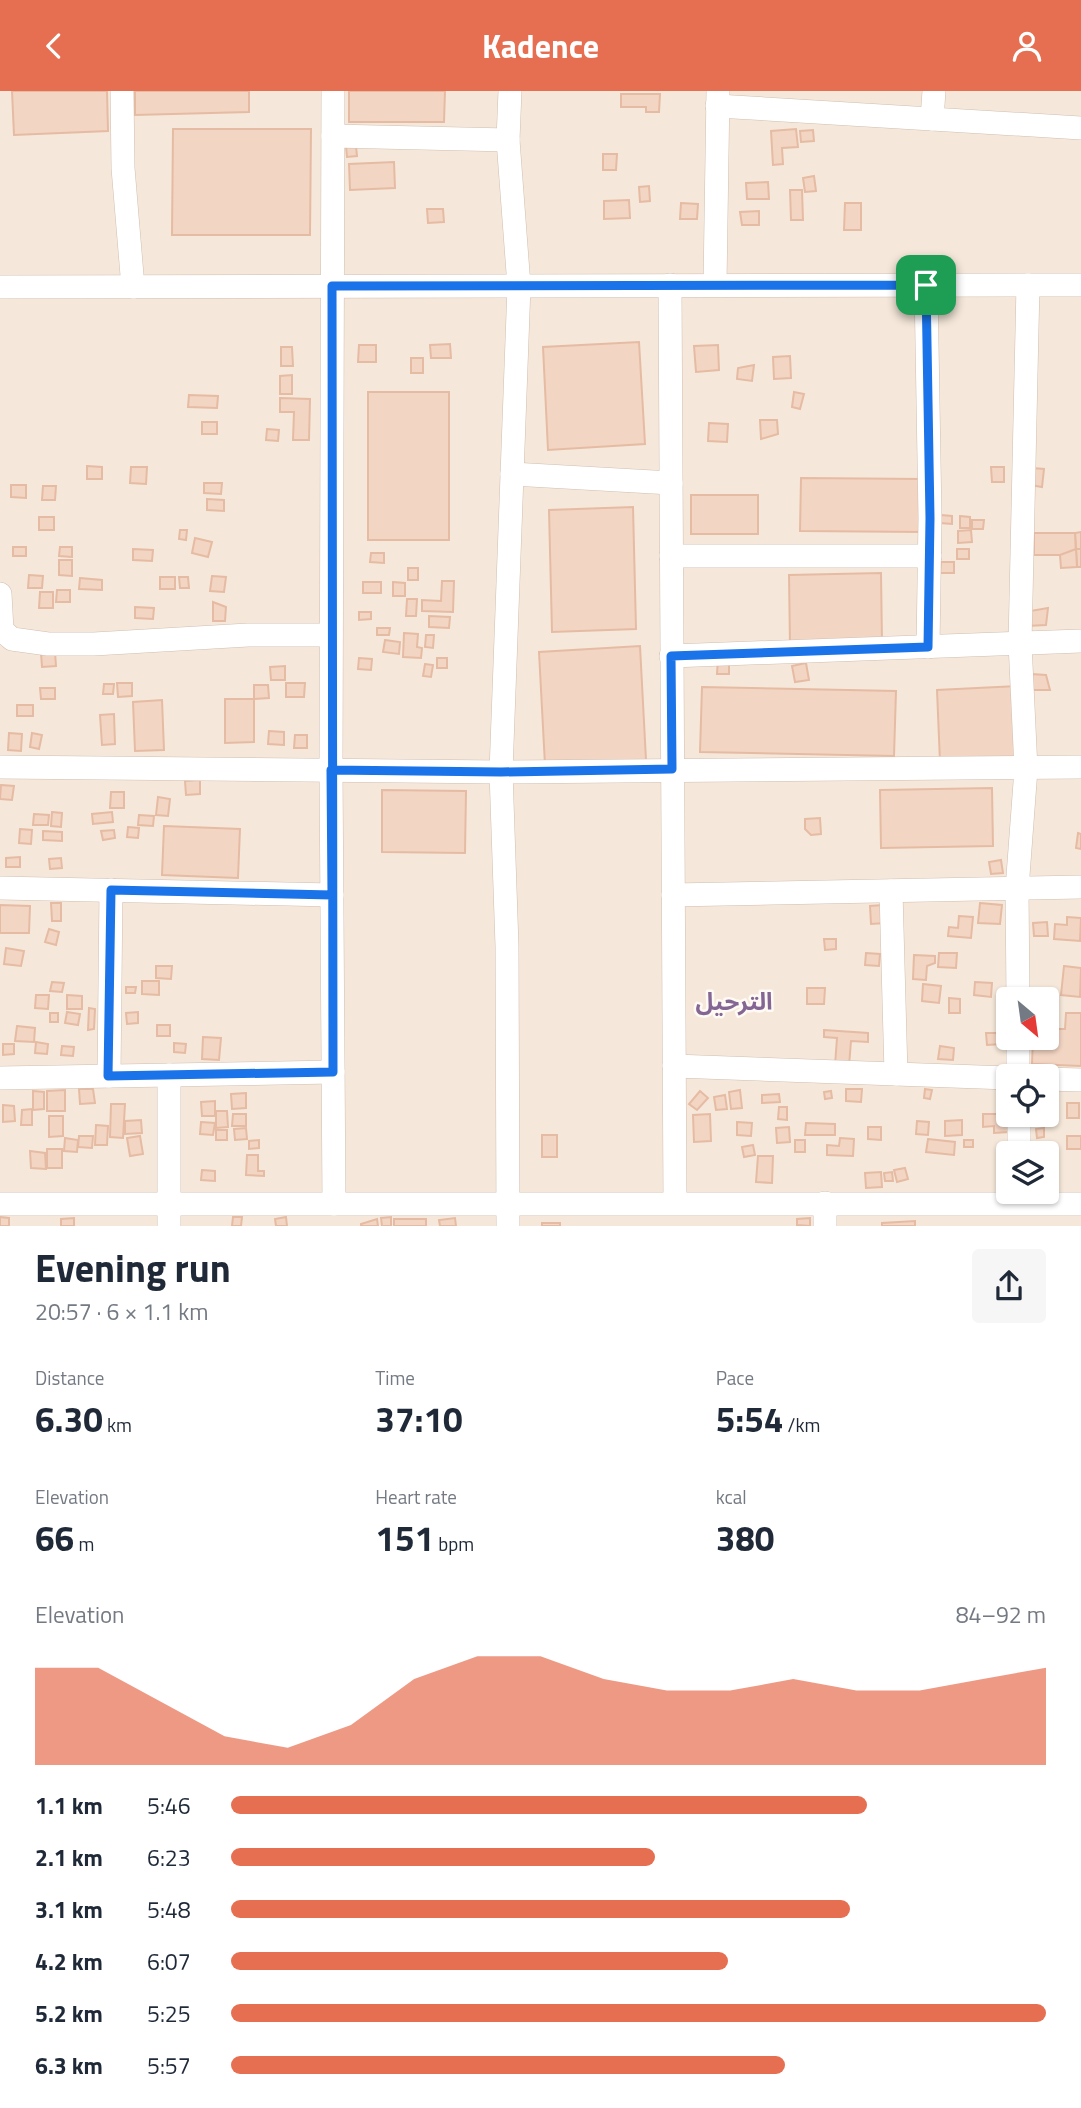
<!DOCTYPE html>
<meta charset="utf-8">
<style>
:root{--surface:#fff;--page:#f6f6f7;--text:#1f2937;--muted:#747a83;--accent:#e76f51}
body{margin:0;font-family:"Titillium Web","Noto Sans Arabic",sans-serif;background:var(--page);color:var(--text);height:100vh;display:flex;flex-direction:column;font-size:26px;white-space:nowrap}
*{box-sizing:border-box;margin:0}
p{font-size:23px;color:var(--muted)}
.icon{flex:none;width:38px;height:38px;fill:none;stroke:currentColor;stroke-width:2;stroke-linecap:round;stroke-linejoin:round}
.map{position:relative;height:1135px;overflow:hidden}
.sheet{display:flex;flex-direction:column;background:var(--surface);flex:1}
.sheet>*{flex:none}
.needle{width:46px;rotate:151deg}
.fabs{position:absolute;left:996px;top:896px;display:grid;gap:14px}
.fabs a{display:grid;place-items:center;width:63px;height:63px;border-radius:7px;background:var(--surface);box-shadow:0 2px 5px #0004;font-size:35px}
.pin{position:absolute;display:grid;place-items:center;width:60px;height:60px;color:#fff;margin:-30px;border-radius:14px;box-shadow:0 4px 10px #0006}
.round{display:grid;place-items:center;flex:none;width:74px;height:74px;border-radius:7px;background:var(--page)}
.summary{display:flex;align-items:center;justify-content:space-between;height:119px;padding:0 35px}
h1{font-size:38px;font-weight:700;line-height:52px}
.figures{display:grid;grid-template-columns:repeat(3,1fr);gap:10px;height:119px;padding:7px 35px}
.figures div{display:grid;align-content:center}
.figures b{font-size:35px;font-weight:700}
.figures small{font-size:19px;font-weight:400}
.figures p{font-size:19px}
.chart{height:196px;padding:14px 35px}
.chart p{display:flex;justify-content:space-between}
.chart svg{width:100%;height:126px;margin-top:7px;fill:var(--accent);opacity:.7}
ul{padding:0 35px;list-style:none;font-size:23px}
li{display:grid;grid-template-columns:112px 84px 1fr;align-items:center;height:52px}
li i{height:18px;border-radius:9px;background:var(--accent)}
header{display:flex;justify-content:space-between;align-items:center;height:91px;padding:0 35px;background:var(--accent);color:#fff;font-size:32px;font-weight:700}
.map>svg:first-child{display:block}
.residential{fill:#f5e8da;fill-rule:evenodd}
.building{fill:#f3d5c3;stroke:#e6bba3;stroke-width:2}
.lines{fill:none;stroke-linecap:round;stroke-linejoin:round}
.minor-casing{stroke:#d1beb0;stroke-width:24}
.minor{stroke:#fff;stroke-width:23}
.route-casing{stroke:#fff;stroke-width:14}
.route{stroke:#1a73e8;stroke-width:9}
.labels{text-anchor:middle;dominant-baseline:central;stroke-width:5;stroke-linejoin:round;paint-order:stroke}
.district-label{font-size:24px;font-weight:bold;fill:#846695;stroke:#fffaf3}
</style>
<header><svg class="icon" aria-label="back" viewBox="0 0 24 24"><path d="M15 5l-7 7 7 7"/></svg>Kadence<svg class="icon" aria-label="person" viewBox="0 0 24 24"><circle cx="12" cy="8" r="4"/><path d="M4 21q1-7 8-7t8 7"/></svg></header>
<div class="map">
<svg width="1081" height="1135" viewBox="0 0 1081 1135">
<rect width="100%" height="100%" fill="#fdf6ec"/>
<path class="residential" d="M0 0H1081V1135H0ZM1008 908H1046V947H1008ZM1008 985H1046V1024H1008ZM1008 1062H1046V1101H1008Z"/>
<g class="building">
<path d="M12 0H107L108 40 14 44Z"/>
<path d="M135 0H249V21L135 24Z"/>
<path d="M349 0H445L444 31H349Z"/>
<path d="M621 3H660L659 21H646V16H621Z"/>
<path d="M173 38H311L310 144H172Z"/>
<path d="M796 38 798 56 782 57 783 73 773 74 771 40Z"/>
<path d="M813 39 814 50 801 51 800 40Z"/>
<path d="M346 55H356L357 65 347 66Z"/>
<path d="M603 63H617L616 79H603Z"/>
<path d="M394 71 395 97 350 99 349 73Z"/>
<path d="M814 85 816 100 805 101 803 87Z"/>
<path d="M768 91 769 108H747L746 92Z"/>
<path d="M649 95 650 110 640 111 639 96Z"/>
<path d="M790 99H802L803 129H791Z"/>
<path d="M629 109 630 127 604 128V110Z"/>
<path d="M681 112 698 113 697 128H680Z"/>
<path d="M845 112H861V139H844Z"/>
<path d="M427 118H443L444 131 428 132Z"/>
<path d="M759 120V134H742L740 121Z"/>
<path d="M639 251 645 353 548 359 543 256Z"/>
<path d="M450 253 451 267H431L430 254Z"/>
<path d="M359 254H376V271H358Z"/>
<path d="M718 254 719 279 696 281 694 255Z"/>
<path d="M281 256H292L293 275H281Z"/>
<path d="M790 265 791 287 774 288 773 266Z"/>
<rect x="411" y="267" width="12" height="15"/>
<path d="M754 274 752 290 737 288 738 277Z"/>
<path d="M292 284V303H280V285Z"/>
<rect x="368" y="301" width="81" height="148"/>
<path d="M794 301 804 303 800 318 792 316Z"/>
<path d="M189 304 218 305 217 317 188 316Z"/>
<path d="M280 307 310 308 309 349H293L294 321H280Z"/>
<path d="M760 329H777L778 343 761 348Z"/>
<rect x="202" y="331" width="15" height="12"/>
<path d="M709 332 728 333 727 351 708 350Z"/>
<path d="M267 338 279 339 278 350 266 349Z"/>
<path d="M87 375 102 376V388H87Z"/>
<path d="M131 376H147L146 393 130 392Z"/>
<path d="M991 376H1004V391H992Z"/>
<path d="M1032 377 1044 378 1042 396 1030 394Z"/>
<path d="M801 387 924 388 923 441 800 440Z"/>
<path d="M204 392H222L221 403 204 402Z"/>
<path d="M11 394H26V407L11 406Z"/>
<path d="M43 395H56L55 409H42Z"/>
<rect x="691" y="404" width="67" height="39"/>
<path d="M207 408 224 409V420L207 419Z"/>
<path d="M633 416 636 538 552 541 549 419Z"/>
<path d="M941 424 952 425V433L940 432Z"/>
<path d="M960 425 970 426V437H960Z"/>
<rect x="39" y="426" width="15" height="13"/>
<path d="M972 429H984L983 438H972Z"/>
<path d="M180 439H187L186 449 179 448Z"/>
<path d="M971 439 972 451 958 452V440Z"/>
<path d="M1081 441V458H1076L1075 442Z"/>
<path d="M1034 442H1075L1076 464H1034Z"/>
<path d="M195 447 212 451 208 466 192 462Z"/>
<rect x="13" y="456" width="13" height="9"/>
<path d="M60 456H72V466L59 465Z"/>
<path d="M133 458 153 459 152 470 133 469Z"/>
<rect x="957" y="458" width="12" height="10"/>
<path d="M1076 458H1081V476H1077Z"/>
<path d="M1076 458 1077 476 1061 477 1060 464Z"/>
<path d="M371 462H384V472L370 471Z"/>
<path d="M59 469H72V485L59 484Z"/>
<path d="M941 471H954V482H940Z"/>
<rect x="408" y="477" width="10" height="12"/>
<path d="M881 482 882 552 790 554 789 484Z"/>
<path d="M29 484 43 485 42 497H28Z"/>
<path d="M212 485 226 486 224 501 210 500Z"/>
<rect x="160" y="486" width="15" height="12"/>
<path d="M179 486H188L189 497H180Z"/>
<path d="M80 487 102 489V499L79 498Z"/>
<path d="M442 490H454L453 521 422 520V509L441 510Z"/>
<rect x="363" y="491" width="18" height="11"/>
<path d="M393 491 405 492V505H393Z"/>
<path d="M57 499H70V511H56Z"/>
<path d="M40 501H53V517H39Z"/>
<path d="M407 508H417L416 525H406Z"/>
<path d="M213 511 226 516 225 530H213Z"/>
<path d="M135 516 154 517 153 528 135 527Z"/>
<path d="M1048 517 1046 534 1027 535 1030 520Z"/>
<path d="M359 521H371V528L359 529Z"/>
<path d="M429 525 450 526 449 537 429 536Z"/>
<path d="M377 537H390L389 544H377Z"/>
<path d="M404 542 418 543 417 556 422 557 421 567 403 566Z"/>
<path d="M426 544H434L433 557 425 556Z"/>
<path d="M385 549 400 551 399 563 383 561Z"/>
<path d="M640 555 646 669 545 674 539 561Z"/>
<path d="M55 561 56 575 42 576 41 562Z"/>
<path d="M359 567 372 568 371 579 358 578Z"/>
<rect x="437" y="567" width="10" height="10"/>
<path d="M718 567 729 568V583H717Z"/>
<path d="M806 572 809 589 795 591 792 575Z"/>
<path d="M425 573 433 574 431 586 423 585Z"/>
<path d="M285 575V589H271L270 576Z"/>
<path d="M1031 583 1046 584 1050 599H1031Z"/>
<path d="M117 592H132V605L118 606Z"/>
<path d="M286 592H305L304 606H286Z"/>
<path d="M104 593H114L113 603H103Z"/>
<path d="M254 594H268L269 607 254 608Z"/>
<path d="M1019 595 1022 667 940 671 937 599Z"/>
<path d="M702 596 896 600 894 665 700 661Z"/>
<path d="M40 597H55V608H41Z"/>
<path d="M225 608H254V651L225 652Z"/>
<path d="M162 609 164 659 135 660 133 611Z"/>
<rect x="17" y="614" width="16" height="11"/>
<path d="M114 623 115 653 102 654 100 624Z"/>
<path d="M269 640 284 641V654L268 653Z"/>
<path d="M9 642 22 643 21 660 8 659Z"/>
<path d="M32 642 42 644 39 658 30 656Z"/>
<path d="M295 644H307V657H294Z"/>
<path d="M200 689V703L186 704 185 690Z"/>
<path d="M1 694 14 695 12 709 0 708Z"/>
<path d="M992 697 993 755 881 757 880 699Z"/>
<path d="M382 699 466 700 465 762 382 761Z"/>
<path d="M111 701H124V717H110Z"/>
<path d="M158 706 170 708 168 725 156 724Z"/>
<path d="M52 721 62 722 61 736 51 735Z"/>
<path d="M112 721 113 731 93 733 92 723Z"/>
<path d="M34 723 49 724 48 734H33Z"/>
<path d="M139 724 154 725 153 735 138 734Z"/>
<path d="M820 727 821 743 811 744 805 738V728Z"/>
<path d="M164 735 240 738 238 787 162 784Z"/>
<path d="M128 736 139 737 138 747 127 746Z"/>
<path d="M20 738 32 739 31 753 19 752Z"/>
<path d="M114 739 115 747 103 749 101 740Z"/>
<path d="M43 740 62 741V750L43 749Z"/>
<path d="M1078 742 1081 743V758L1076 757Z"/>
<path d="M20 766V776H6V767Z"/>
<path d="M61 767 62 777 50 778 49 768Z"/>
<path d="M1001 769 1003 782 991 783 989 771Z"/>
<path d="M51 812H61V830H52Z"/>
<path d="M980 812 1002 814 1000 833 978 832Z"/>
<path d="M0 814 30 815 29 842H0Z"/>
<path d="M883 814 885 832 871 833 870 815Z"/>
<path d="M959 825 973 826 971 847 948 845 949 836 958 837Z"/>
<path d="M1067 826 1081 827 1080 850 1054 848 1055 833 1067 834Z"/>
<path d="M1047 831 1048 845H1034L1033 832Z"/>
<path d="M49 838 59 841 56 854 45 851Z"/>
<path d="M824 848H836V858L825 859Z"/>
<path d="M6 857 24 860 21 875 4 873Z"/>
<path d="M866 862 880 863 879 875 865 874Z"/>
<path d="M939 862H957L956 877 938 876Z"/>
<path d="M914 864 935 865V872L927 875 926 889 913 888Z"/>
<path d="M156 875H172L171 888 156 887Z"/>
<path d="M1064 875 1081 877 1080 906 1061 904Z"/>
<path d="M142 890H159V904L142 903Z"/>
<path d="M52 891 64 892 62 901 50 900Z"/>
<path d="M975 891 992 892 991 906 974 904Z"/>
<path d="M923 893 941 895 939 912 922 910Z"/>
<path d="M126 896H136L135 902H126Z"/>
<path d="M807 897H825L824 913H807Z"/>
<path d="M1038 899H1053V923H1046V908H1038Z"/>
<path d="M36 904H49L48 918 35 917Z"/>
<path d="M67 904 82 905V918H67Z"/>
<path d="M949 907 960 908V922H949Z"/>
<path d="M89 917 95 918 94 938 88 939Z"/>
<path d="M67 921 80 923 78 934 65 932Z"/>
<path d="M138 921V932L127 933 126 922Z"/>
<rect x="50" y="922" width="8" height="9"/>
<path d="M1066 922H1081V975L1032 973 1033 947H1046V932L1047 938H1065Z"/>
<rect x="157" y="934" width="13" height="11"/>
<path d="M17 935 35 937 34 951 15 950Z"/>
<path d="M824 939 868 942V951L851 950 849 975 835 974 837 947 824 946Z"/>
<path d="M986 942H1002V953L987 954Z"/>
<path d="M203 946 221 947 219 969 202 968Z"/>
<path d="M36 951 48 953 47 963 35 962Z"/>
<path d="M174 952 186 953 185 962 174 961Z"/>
<path d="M3 953H14V963L3 964Z"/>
<path d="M62 955 74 956 73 965 61 964Z"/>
<path d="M940 955 954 957 953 969 938 968Z"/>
<path d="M79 998H93L95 1012 80 1013Z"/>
<path d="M846 998H862L861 1011 846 1010Z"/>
<path d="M925 998 932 999 930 1008 924 1007Z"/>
<path d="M65 999V1020H47V1000Z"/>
<path d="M740 999 742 1017 731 1018 729 1001Z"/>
<path d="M33 1000 44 1001V1018L33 1019Z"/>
<path d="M700 1000 708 1007 697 1019 689 1013Z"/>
<path d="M831 1000 832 1007 825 1008 824 1001Z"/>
<path d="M246 1002V1017L232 1018 231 1003Z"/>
<path d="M779 1003 780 1011 762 1012V1004Z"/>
<path d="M725 1004 727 1018 716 1019 714 1006Z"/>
<path d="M215 1010V1025H202L201 1011Z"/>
<rect x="1067" y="1012" width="12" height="15"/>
<path d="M111 1013H125L123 1047 110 1046Z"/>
<path d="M3 1014 14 1015 15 1030 3 1031Z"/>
<path d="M779 1016H787V1029L778 1028Z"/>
<path d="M32 1018V1034H21L22 1019Z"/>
<path d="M216 1020H227L228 1036 216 1037Z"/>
<path d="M233 1023H246V1035H232Z"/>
<path d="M710 1023 711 1050 694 1051 693 1024Z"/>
<path d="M983 1023H1008L1009 1041 994 1042V1035L983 1036Z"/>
<path d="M49 1025H63V1045L49 1046Z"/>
<path d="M141 1029 142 1042 125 1043V1030Z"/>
<path d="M962 1029V1044L945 1045V1030Z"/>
<path d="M917 1030 929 1031 928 1044 916 1043Z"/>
<path d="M201 1031 215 1032 213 1044 200 1043Z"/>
<path d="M737 1031 752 1032 751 1045 737 1044Z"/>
<path d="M806 1032 835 1033V1044H805Z"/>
<path d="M96 1034 108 1035 107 1054H95Z"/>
<path d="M789 1036 790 1051 777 1052 776 1037Z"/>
<path d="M868 1036H881V1049L868 1048Z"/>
<path d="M246 1037 247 1048 235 1049 234 1038Z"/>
<path d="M1044 1037V1046L1037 1047 1036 1038Z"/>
<rect x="216" y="1039" width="11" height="10"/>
<rect x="542" y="1044" width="15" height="22"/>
<path d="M79 1045H93L92 1057 78 1056Z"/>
<path d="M140 1045 143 1063 130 1065 127 1047Z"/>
<rect x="1067" y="1045" width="14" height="13"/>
<path d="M65 1047 78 1049 77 1061 64 1060Z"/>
<path d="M840 1047 854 1048 853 1065 827 1064V1054L839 1055Z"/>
<path d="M928 1048 955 1051 954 1064 926 1061Z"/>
<path d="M259 1049V1057L249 1058V1050Z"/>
<rect x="795" y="1049" width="10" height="12"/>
<rect x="964" y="1049" width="9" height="7"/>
<path d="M753 1054 755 1064 744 1066 742 1056Z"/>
<path d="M1047 1056V1066L1046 1062H1037V1057Z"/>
<rect x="47" y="1058" width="15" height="19"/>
<path d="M30 1060 45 1062 46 1078 31 1077Z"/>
<path d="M247 1064H258V1080H264V1085L246 1084Z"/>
<path d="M758 1065H773L772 1092 756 1091Z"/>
<path d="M905 1077 908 1088 897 1091 894 1079Z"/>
<path d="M202 1079 215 1080V1090L201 1089Z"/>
<path d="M881 1081 882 1096 866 1097 865 1082Z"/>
<path d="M892 1081 893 1090H885L884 1082Z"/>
<path d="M0 1126 9 1127V1135H0Z"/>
<path d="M233 1126H242L241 1135H232Z"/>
<path d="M286 1126 287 1135H276L275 1128Z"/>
<path d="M391 1126V1135H382L381 1127Z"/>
<path d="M74 1127V1135H61V1128Z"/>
<path d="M455 1127 456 1135H440L439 1129Z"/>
<path d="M810 1127V1135L797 1134V1128Z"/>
<path d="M377 1128 378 1135H361V1133Z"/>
<rect x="394" y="1128" width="32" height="7"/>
<path d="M915 1130V1135H882V1132Z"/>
<rect x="542" y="1132" width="18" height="3"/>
</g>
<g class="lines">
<defs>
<g id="minor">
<path d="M122 0 123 77 133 196"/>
<path d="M333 0 331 679 334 1113"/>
<path d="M717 15 1081 37"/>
<path d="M932 28 934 0"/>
<path d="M333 45 508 49"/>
<path d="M670 194 675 1112"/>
<path d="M715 194 718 0"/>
<path d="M926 194 930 427 928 556"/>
<path d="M0 196 1081 194"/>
<path d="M512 383 671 392"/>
<path d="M671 465H930"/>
<path d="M0 503 2 539 12 548 48 553H94L248 544H331"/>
<path d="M671 565 1081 550"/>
<path d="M0 676 501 681 1081 676"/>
<path d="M0 797 332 804"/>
<path d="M891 800 896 983"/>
<path d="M673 804 1081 796"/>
<path d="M1018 908 1017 798 1026 678 1020 552 1028 194"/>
<path d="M1018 947V985"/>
<path d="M674 975 1008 987"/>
<path d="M109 985 111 799"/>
<path d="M0 987 333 981"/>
<path d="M1046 988 1081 989"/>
<path d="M1019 1024V1062"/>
<path d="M0 1113H1081"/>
<path d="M169 1135V984"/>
<path d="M508 1135 507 855 501 681 519 195 508 49 510 0"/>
<path d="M825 1135V1112"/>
</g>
</defs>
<use href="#minor" class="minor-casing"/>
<use href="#minor" class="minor"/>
</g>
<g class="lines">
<defs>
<path id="route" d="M926 194 332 195 333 981 108 985 111 799 332 804 331 679 501 681 672 678 671 565 928 556 930 427 926 194"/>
</defs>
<use href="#route" class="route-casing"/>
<use href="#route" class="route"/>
</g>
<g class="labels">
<g class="district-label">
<text x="734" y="910">الترحيل</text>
</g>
</g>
</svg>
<div class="fabs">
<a><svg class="needle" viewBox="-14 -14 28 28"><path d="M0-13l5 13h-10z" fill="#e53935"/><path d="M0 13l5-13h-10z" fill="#747a83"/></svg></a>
<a><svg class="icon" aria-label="locate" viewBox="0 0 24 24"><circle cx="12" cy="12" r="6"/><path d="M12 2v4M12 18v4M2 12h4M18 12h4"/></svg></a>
<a><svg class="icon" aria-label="layers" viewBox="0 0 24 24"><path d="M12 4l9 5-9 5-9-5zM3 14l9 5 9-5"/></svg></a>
</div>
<div class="pin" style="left:926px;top:194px;background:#1e9e55"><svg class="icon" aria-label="arrive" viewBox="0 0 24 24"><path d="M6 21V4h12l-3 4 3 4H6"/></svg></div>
</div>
<section class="sheet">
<div class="summary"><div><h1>Evening run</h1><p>20:57 · 6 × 1.1 km</p></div><a class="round"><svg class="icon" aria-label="share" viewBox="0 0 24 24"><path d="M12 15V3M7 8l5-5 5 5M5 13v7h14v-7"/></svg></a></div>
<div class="figures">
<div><p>Distance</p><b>6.30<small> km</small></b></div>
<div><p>Time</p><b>37:10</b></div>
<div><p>Pace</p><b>5:54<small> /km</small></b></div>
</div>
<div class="figures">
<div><p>Elevation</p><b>66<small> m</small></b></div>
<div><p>Heart rate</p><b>151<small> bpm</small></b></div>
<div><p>kcal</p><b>380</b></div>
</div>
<div class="chart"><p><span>Elevation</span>84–92 m</p>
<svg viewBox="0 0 160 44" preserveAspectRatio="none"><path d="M0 44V10L10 10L20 22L30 34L40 38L50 30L60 14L70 6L80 6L90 14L100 18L110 18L120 14L130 18L140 18L150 14L160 10V44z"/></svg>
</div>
<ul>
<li><b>1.1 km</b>5:46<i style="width:78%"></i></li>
<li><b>2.1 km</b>6:23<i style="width:52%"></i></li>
<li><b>3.1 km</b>5:48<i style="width:76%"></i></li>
<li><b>4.2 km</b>6:07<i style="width:61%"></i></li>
<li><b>5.2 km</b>5:25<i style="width:100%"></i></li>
<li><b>6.3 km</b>5:57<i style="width:68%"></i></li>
</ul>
</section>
